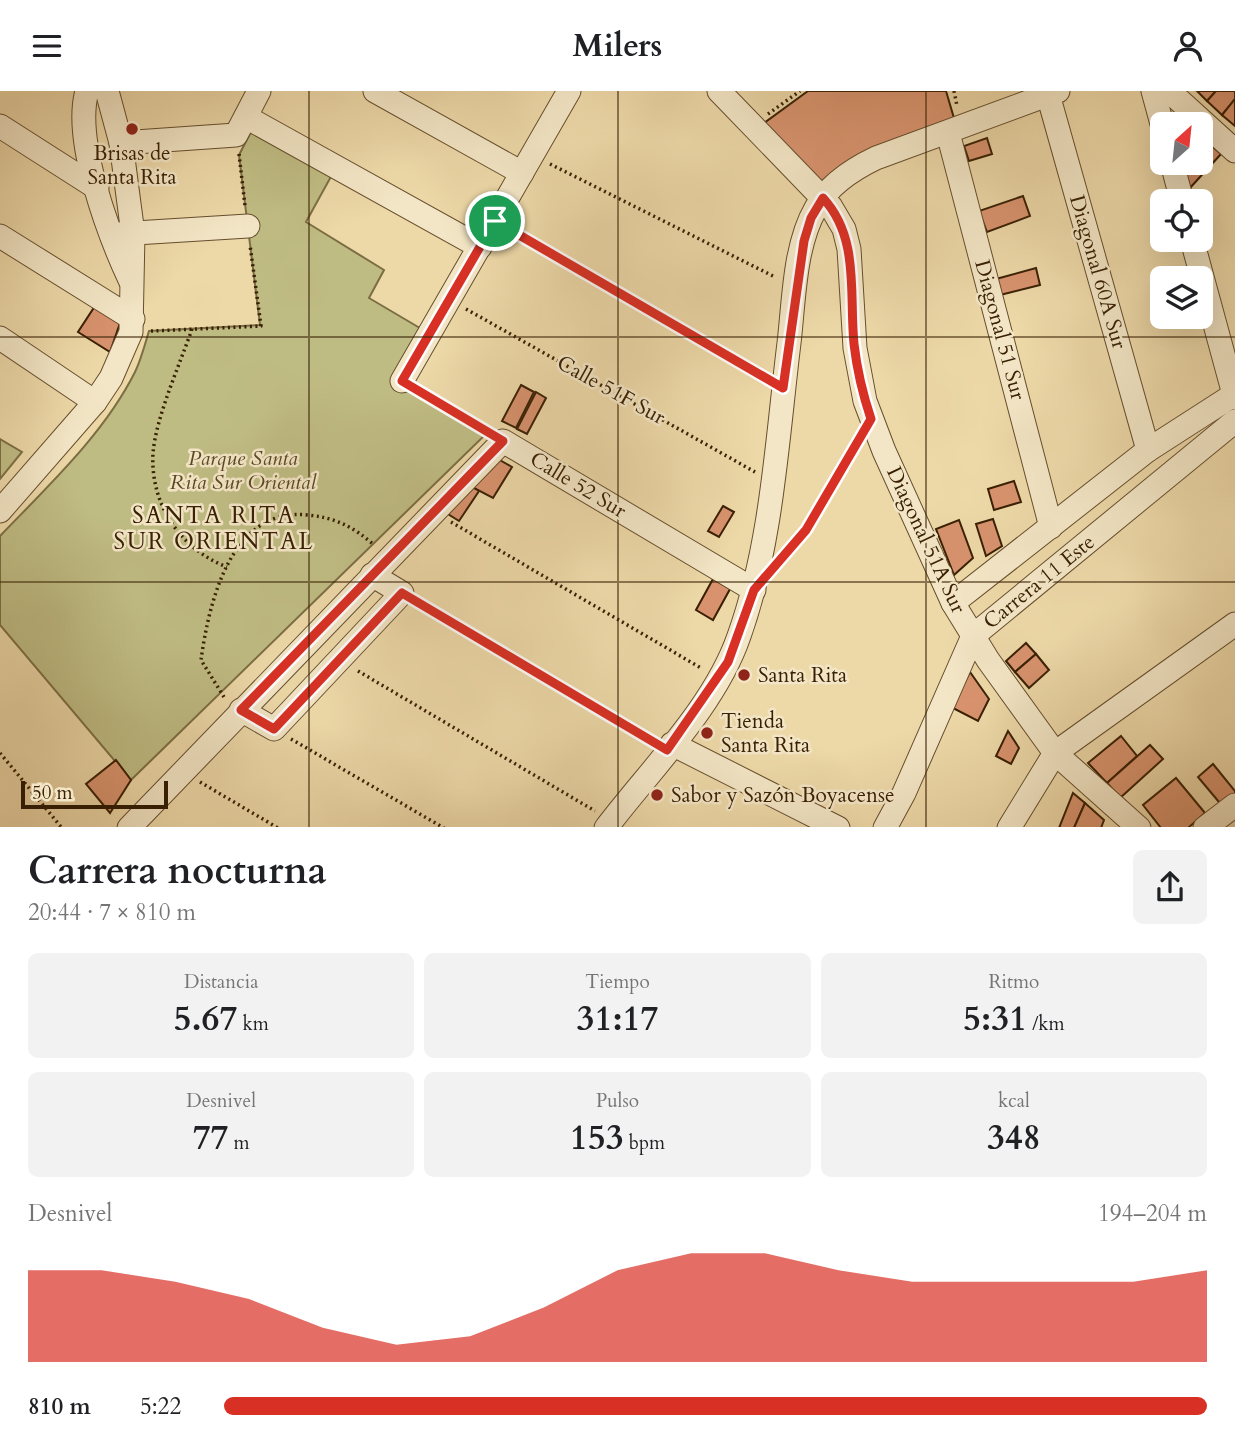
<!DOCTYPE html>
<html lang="es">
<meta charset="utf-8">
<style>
:root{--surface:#fff;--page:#f2f2f2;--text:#202124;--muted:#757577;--accent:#d93025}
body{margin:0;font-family:Cardo,serif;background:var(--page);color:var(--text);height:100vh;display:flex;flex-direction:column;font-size:26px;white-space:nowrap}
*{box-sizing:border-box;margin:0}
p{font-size:23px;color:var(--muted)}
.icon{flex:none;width:38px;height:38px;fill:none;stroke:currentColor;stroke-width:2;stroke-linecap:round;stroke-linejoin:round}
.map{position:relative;height:736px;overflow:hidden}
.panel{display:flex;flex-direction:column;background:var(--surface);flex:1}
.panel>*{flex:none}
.needle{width:46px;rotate:27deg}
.controls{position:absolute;left:1150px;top:21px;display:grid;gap:14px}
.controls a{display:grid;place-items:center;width:63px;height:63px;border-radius:10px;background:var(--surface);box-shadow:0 7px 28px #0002;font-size:35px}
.scale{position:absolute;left:21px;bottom:18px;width:147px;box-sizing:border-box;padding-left:7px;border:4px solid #392004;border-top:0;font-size:19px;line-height:24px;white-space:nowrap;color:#392004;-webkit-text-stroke:5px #f3e6c6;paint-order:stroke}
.pin{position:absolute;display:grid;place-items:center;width:60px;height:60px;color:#fff;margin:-30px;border:4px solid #fff;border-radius:50%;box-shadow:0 2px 7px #0007}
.round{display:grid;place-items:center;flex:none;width:74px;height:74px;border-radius:10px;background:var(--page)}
.head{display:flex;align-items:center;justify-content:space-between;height:119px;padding:0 28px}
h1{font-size:38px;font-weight:600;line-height:52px}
.stats{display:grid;grid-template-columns:repeat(3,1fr);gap:10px;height:119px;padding:7px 28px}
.stats div{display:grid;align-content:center;border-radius:10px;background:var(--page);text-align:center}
.stats b{font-size:35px;font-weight:600}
.stats small{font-size:19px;font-weight:400}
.stats p{font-size:19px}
.chart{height:196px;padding:14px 28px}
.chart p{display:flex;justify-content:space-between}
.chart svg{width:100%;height:126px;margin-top:7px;fill:var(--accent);opacity:.7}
ul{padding:0 28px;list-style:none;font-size:23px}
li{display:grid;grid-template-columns:112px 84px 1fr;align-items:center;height:52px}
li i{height:18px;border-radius:9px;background:var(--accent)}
header{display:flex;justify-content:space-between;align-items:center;height:91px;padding:0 28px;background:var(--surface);font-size:32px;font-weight:600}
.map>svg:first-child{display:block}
.green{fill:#bfbc83;stroke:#7c6e44;stroke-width:2}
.building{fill:#d8936e;stroke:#392004;stroke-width:2}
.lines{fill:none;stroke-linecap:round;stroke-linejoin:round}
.minor-casing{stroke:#664e2d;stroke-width:25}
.path{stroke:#392004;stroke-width:3.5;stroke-dasharray:2 3.5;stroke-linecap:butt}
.minor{stroke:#f3e6c6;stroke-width:23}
.route-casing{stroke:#fff;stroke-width:14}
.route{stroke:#d93025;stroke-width:9}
.grid{fill:none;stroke:#392004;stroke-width:2;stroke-opacity:0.55}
.poi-dot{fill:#8f2418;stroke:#f3e6c6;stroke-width:2.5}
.labels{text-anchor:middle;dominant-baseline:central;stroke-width:5;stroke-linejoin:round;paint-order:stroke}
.poi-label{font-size:21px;fill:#392004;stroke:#f3e6c6;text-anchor:start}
.street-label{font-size:21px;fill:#392004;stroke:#f3e6c6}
.park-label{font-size:21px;font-style:italic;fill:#5a4724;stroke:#f3e6c6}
.neighbourhood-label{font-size:23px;letter-spacing:2px;fill:#392004;stroke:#f3e6c6}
</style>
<header><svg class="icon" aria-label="menu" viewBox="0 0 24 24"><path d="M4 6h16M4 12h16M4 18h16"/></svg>Milers<svg class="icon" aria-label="person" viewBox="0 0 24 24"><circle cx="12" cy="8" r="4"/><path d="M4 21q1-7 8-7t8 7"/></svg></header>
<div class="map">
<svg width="1235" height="737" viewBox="0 0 1235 737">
<rect width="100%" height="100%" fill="#edd8a8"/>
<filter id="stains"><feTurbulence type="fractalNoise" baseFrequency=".00286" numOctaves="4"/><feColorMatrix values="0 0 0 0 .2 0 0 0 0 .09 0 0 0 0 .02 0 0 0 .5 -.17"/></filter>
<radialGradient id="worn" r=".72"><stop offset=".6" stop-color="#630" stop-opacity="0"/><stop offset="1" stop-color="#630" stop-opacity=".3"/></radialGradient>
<g class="green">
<path d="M253 37 333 82 306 131 384 179 369 207 430 243 403 291 488 341 131 689 0 534V445C48 395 104 343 135 281 141 269 145 253 149 240L260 234 239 64Z"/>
<path d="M0 348 22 361 0 388Z"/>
</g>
<g class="building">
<path d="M808 0H946L956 34 820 96 760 35Z"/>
<path d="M1197 0H1216L1207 10Z"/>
<path d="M1216 0H1235V8L1222 24 1207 10Z"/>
<path d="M1235 8V35L1222 24Z"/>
<path d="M987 47 992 63 969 70 964 55Z"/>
<path d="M1211 54 1221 63 1189 98 1184 84 1195 72H1200V65Z"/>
<path d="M1023 105 1030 125 987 141 979 120Z"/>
<path d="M1036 177 1040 194 1000 204 996 188Z"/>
<path d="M95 215 120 232 110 261 78 241Z"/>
<path d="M521 294 534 301 516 337 502 330Z"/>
<path d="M536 301 546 307 527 343 517 338Z"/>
<path d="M498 368 512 376 493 407 472 396Z"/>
<path d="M1014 390 1021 411 994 419 988 398Z"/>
<path d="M472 396 479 400 459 430 448 423Z"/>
<path d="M723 415 734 421 719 446 708 440Z"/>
<path d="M993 428 1002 455 986 465 976 433Z"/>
<path d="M959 429 973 467 954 484 936 438Z"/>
<path d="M713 488 730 498 713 529 696 519Z"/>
<path d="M1026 552 1036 563 1015 581 1006 570Z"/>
<path d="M1036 563 1049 579 1029 597 1015 581Z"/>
<path d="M970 581 989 608 978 630 951 616Z"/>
<path d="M1008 640 1019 657 1011 673 996 665Z"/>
<path d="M1121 645 1137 665 1107 692 1088 672Z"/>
<path d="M1150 654 1163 668 1120 707 1107 692Z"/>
<path d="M116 669 131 689 110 722 86 693Z"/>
<path d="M1213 673 1235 700V708L1224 717 1198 686Z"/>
<path d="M1176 687 1205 722 1188 737H1161L1143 714Z"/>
<path d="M1073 702 1085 712 1074 737H1059Z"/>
<path d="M1085 712 1104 729 1101 737H1074Z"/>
</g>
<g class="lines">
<defs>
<g id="minor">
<path d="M87 0C73 49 109 144 130 189"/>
<path d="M375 0 522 82"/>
<path d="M719 0 831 116 844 138 849 158 855 257 865 310 884 360 953 512 988 569 1055 662 1139 737"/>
<path d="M1047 0 1148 359"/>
<path d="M1153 0 1162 33"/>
<path d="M1169 0 1235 60"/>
<path d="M246 26 480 156"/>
<path d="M0 35 97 97"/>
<path d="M948 42 1051 436"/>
<path d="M121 52 236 44 259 0"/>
<path d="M1172 72 1182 110"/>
<path d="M119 143 248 135"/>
<path d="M0 145 133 228"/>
<path d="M1192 149 1235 307"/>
<path d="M0 247 95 311"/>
<path d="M402 290 569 0"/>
<path d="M0 420 95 311 111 287 131 241 133 143 121 52 107 0"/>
<path d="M953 512 1148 359 1235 303"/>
<path d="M241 619 274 638 402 502 372 484"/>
<path d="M672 653 838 737"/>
<path d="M129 737 503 350 754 499"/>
<path d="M606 737C650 679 715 615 739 545 772 453 777 349 789 252 794 210 794 155 816 117 828 95 853 78 876 67L1058 0"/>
<path d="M885 737 904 702 973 545 1235 330"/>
<path d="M1009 737 1055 662 1235 533"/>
<path d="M1205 737 1235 714"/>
</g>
</defs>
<use href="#minor" class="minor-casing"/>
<g class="path">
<path d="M954 0 957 15"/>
<path d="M768 23 800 0"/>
<path d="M239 63 245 115"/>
<path d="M550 73 775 186"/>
<path d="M513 140 763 286"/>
<path d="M466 218 755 381"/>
<path d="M192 238C180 273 156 326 153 362 150 413 180 458 227 476"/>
<path d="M151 240 261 235 250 154"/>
<path d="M420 301 486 340"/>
<path d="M451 431 701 577"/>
<path d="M783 465 806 439 859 349"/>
<path d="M419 512 650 649"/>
<path d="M358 580 595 720"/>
<path d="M224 606 201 569C209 511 231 416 307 424 334 426 354 436 374 454"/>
<path d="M291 648 444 737"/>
<path d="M0 662 62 737"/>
<path d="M200 691 278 737"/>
</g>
<use href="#minor" class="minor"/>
</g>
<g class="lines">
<defs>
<path id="route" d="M823 107C860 147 849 203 854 253 857 279 863 304 871 328L806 439 754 499 728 571 667 659 402 502 274 638 241 619 503 350 402 290 495 130 783 297 804 150 811 127Z"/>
</defs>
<use href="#route" class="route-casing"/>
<use href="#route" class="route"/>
</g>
<path class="grid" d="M309 0V737M618 0V737M926 0V737M0 246H1235M0 491H1235"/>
<g class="poi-dot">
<circle cx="132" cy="38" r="7"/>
<circle cx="744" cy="584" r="7"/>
<circle cx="707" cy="642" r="7"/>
<circle cx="657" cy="704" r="7"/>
</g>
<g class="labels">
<g class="poi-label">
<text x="132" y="62" text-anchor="middle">Brisas de<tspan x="132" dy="24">Santa Rita</tspan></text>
<text x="758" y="584">Santa Rita</text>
<text x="721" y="630">Tienda<tspan x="721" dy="24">Santa Rita</tspan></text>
<text x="671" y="704">Sabor y Sazón Boyacense</text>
</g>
<g class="street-label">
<text transform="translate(1098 181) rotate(74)">Diagonal 60A Sur</text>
<text transform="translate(1000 239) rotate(75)">Diagonal 51 Sur</text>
<text transform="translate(611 299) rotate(29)">Calle 51F Sur</text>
<text transform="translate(578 394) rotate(31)">Calle 52 Sur</text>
<text transform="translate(926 449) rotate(65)">Diagonal 51A Sur</text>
<text transform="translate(1039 491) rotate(-39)">Carrera 11 Este</text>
</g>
<g class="park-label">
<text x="243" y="367">Parque Santa<tspan x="243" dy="24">Rita Sur Oriental</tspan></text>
</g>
<g class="neighbourhood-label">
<text x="214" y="424">SANTA RITA<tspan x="214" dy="26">SUR ORIENTAL</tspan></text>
</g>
</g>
<rect width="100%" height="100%" filter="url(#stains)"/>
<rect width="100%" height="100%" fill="url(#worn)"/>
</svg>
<div class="controls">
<a><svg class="needle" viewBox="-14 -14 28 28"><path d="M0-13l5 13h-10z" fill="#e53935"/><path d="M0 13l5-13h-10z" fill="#757577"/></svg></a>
<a><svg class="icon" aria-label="locate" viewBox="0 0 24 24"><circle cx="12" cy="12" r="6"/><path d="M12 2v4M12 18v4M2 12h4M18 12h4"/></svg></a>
<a><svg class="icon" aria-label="layers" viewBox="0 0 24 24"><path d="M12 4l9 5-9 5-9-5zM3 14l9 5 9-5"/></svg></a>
</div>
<div class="scale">50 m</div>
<div class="pin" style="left:495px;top:130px;background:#1e9e55"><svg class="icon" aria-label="arrive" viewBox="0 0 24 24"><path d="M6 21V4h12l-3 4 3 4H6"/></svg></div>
</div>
<section class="panel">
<div class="head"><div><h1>Carrera nocturna</h1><p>20:44 · 7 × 810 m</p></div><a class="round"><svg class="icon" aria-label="share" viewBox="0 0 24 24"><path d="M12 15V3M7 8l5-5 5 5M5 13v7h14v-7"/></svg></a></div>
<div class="stats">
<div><p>Distancia</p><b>5.67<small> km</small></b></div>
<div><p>Tiempo</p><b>31:17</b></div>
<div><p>Ritmo</p><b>5:31<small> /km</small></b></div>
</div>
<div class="stats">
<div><p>Desnivel</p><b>77<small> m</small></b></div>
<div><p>Pulso</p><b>153<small> bpm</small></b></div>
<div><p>kcal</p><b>348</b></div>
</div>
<div class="chart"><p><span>Desnivel</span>194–204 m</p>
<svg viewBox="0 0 160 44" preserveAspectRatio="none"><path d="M0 44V12L10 12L20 16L30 22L40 32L50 38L60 35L70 25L80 12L90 6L100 6L110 12L120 16L130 16L140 16L150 16L160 12V44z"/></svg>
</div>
<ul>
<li><b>810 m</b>5:22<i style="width:100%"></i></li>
</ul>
</section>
